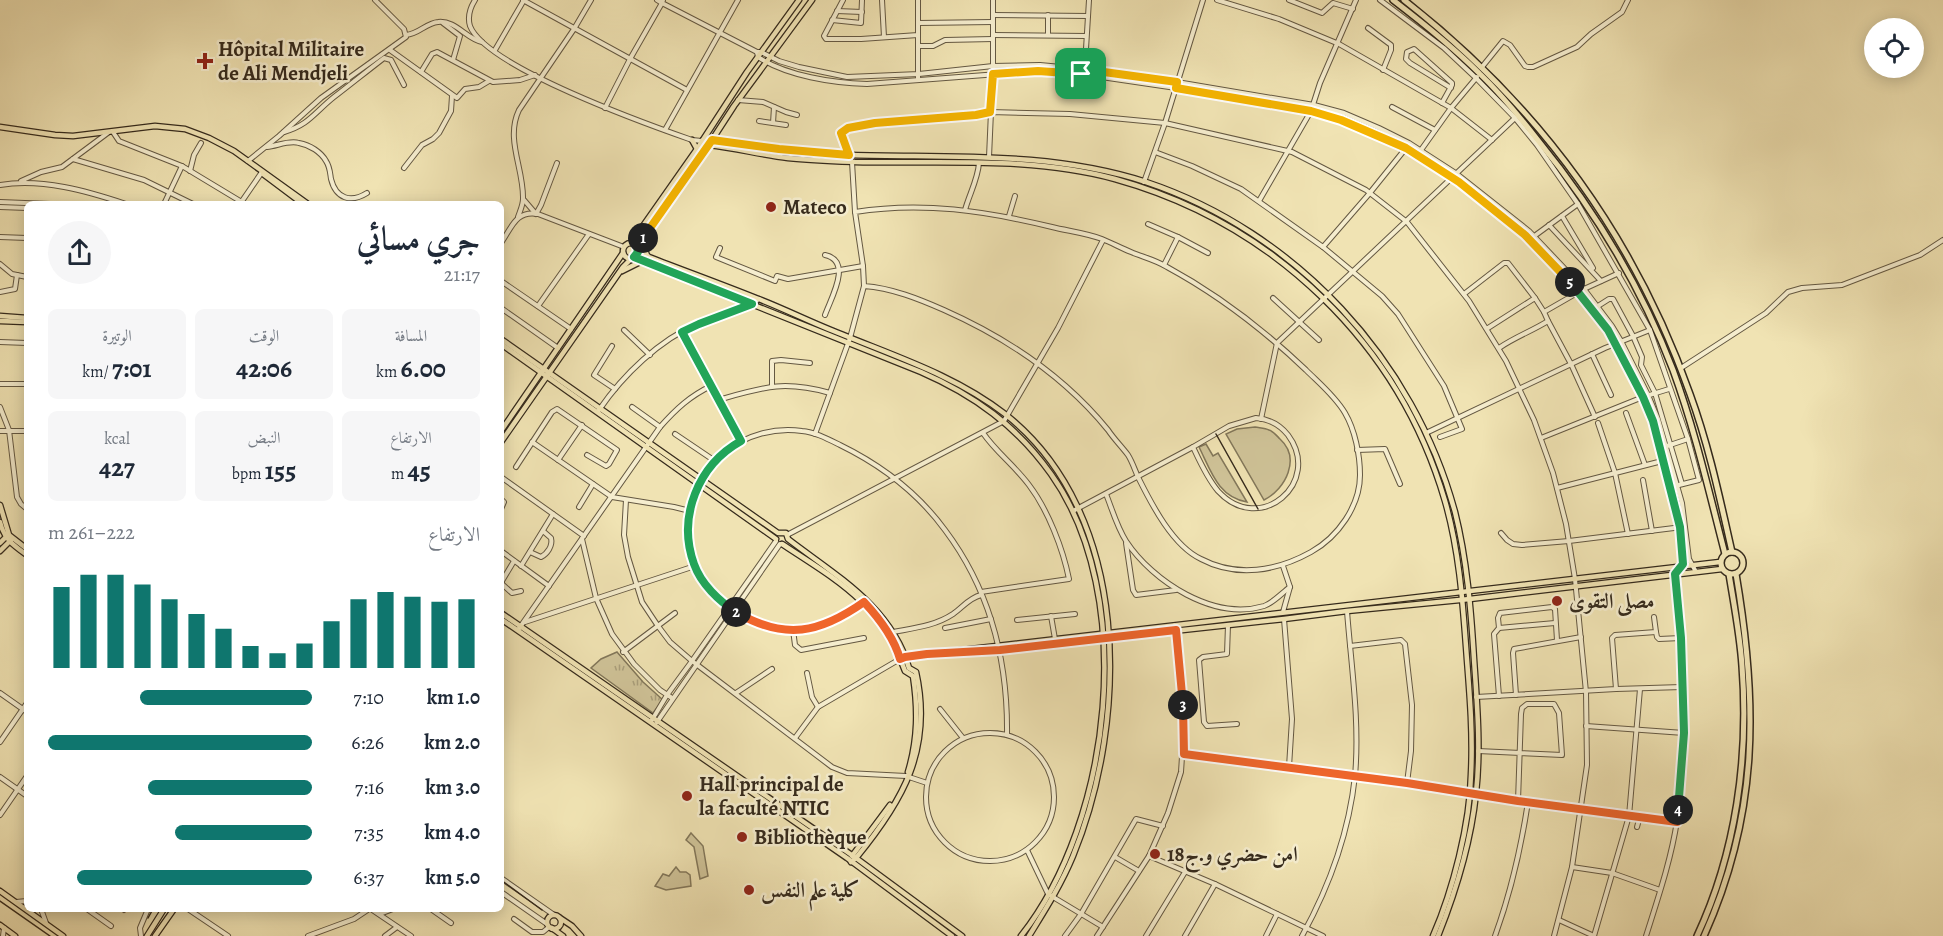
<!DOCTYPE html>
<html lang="ar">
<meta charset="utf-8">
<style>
:root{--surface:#fff;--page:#f6f6f7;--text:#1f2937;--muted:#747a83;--accent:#0f766e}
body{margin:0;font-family:Alegreya,Amiri,serif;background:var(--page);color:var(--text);direction:rtl;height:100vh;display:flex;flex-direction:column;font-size:22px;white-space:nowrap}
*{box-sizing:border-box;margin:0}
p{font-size:20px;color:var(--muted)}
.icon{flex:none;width:33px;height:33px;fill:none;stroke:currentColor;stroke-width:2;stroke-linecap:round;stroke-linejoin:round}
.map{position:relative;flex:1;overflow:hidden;direction:ltr}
.side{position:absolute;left:24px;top:201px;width:480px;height:711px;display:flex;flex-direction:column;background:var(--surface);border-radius:9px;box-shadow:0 3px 15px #0003;direction:rtl}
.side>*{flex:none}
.fabs{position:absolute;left:1864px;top:18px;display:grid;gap:12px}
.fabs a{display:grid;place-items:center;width:60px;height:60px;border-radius:50%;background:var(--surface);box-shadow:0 3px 15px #0003;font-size:30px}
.pin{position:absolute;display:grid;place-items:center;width:51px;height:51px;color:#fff;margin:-26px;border-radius:12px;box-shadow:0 3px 9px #0006}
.km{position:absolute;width:30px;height:30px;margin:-15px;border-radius:50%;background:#222;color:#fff;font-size:16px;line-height:30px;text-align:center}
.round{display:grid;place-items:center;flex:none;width:63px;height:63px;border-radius:32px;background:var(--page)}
.overview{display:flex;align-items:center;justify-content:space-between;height:102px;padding:0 24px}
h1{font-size:33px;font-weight:700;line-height:45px}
.metrics{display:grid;grid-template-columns:repeat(3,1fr);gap:9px;height:102px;padding:6px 24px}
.metrics div{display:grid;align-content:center;border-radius:9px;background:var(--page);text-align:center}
.metrics b{font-size:26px;font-weight:700}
.metrics small{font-size:16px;font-weight:400}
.metrics p{font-size:16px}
.chart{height:168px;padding:12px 24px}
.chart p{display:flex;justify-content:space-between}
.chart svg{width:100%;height:108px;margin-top:6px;stroke:var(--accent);stroke-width:6}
ul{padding:0 24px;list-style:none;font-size:20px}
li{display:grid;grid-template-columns:96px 72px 1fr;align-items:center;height:45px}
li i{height:15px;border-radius:8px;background:var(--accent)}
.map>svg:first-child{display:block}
.grass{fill:url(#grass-tufts);stroke:#82775a;stroke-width:1.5}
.park{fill:#d0c499;stroke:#82775a;stroke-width:1.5}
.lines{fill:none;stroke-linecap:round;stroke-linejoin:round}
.minor-casing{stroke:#645842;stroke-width:6}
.major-casing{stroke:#352a1c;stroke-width:7}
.highway-casing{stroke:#352a1c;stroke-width:8}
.minor{stroke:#f5edce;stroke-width:4}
.major{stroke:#f0e3b3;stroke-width:4.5}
.highway{stroke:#f0e3b3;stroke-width:5}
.tram{stroke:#352a1c;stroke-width:1.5}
.split-1-casing{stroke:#fff;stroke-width:12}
.split-2-casing{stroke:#fff;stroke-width:12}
.split-3-casing{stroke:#fff;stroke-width:12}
.split-4-casing{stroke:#fff;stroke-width:12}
.split-5-casing{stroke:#fff;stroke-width:12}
.split-6-casing{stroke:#fff;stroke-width:12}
.split-1{stroke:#f5b400;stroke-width:8}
.split-2{stroke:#22a559;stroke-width:8}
.split-3{stroke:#f0652b;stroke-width:8}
.split-4{stroke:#f0652b;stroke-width:8}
.split-5{stroke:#22a559;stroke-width:8}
.split-6{stroke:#f5b400;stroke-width:8}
.poi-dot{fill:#8f2418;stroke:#f5edce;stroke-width:2}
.labels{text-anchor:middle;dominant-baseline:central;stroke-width:5;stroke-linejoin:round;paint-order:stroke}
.poi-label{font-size:21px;font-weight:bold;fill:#352a1c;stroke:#f5edce;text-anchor:start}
</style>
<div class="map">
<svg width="1943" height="936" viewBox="0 0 1943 936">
<defs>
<pattern id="grass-tufts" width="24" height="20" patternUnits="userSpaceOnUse" patternTransform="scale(1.5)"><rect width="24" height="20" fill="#d0c499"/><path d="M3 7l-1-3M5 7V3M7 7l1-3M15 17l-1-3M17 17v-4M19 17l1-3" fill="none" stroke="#aa9f7c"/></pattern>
</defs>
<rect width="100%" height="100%" fill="#f0e3b3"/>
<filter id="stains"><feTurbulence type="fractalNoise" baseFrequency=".00333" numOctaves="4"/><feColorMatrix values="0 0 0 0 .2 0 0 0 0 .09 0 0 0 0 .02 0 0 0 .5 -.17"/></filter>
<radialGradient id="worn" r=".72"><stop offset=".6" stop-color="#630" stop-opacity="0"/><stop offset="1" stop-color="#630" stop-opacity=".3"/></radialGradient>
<path class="grass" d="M617 652 643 682 663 700 653 713 591 668 601 659Z"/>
<g class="park">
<path d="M1255 427C1260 428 1265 428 1269 430 1273 431 1277 436 1280 439 1301 458 1286 489 1264 500L1226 434 1237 429Z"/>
<path d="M1206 444 1213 456 1218 453 1247 502C1218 497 1211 471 1199 447Z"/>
<path d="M691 833 703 846 708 876 700 879 694 847 686 840Z"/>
<path d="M676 867 680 872H686L690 875 691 886 666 890 655 886 663 874 669 876Z"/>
</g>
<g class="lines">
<defs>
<g id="minor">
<path d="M475 0C470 8 467 16 470 26 486 67 649 125 692 140L702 141"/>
<path d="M523 0 687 90"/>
<path d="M663 0 662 3 757 52H761L779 61 799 67 847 77 919 74 993 66 1040 65 1082 69 1177 82 1314 105 1344 113 1379 128 1409 143 1457 174 1529 231 1584 289 1612 326 1621 341 1648 395 1658 419 1682 503 1689 559 1696 572"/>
<path d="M843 0 824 36 826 39H861L918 35V0"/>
<path d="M882 0 884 37"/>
<path d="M1217 0 1279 19 1339 44 1451 108 1492 140"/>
<path d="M1289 0 1322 13 1333 3 1353 9"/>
<path d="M1380 0 1444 48 1476 78 1515 118 1537 145 1578 204 1650 330 1688 439 1699 480 1675 486"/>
<path d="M837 11 862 12"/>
<path d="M993 15 1088 16"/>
<path d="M832 20 861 23 862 0"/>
<path d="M443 23 460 36 453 60"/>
<path d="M918 23 993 22"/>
<path d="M1368 28 1391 45V50L1383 70"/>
<path d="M406 35C419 34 426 23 438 22 456 20 466 39 482 42"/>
<path d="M918 35V80"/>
<path d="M993 35 1086 36"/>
<path d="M1048 35V15"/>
<path d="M918 46H933L945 40 993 39"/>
<path d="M390 50 457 98 465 89 479 87 489 81"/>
<path d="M495 50 524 0"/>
<path d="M757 52 758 57C787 76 833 83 867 84L1038 71 1081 74 1176 88 1311 111 1341 120 1376 134 1414 153 1459 182 1531 239 1578 292 1608 330 1643 397 1653 421 1664 461 1680 527 1684 561 1682 567 1675 574C1682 656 1689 739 1677 821 1671 860 1658 898 1646 936"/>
<path d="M1482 67 1503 41 1510 45 1525 66 1528 67H1533L1577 47 1591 34 1622 12 1628 0"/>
<path d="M1082 71 1086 49 1089 0"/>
<path d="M421 72 432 54 437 52 493 82 520 80 535 75"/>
<path d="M738 100 763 102 786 112 797 115"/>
<path d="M1442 103 1452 85V83L1414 49 1407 52 1406 59 1410 63 1451 88"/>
<path d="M1392 107 1435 130"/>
<path d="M605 108 630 59 662 3 657 0"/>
<path d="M759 121 786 125"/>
<path d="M773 123 774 107"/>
<path d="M665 130 738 0"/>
<path d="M113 132 119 141 182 166 245 204"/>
<path d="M284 132C309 125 315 112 334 97 351 84 367 71 384 58L391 60 404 85"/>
<path d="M267 147C277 146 289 140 299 143 310 145 321 152 326 161 330 167 330 173 331 179 336 199 351 203 367 193"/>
<path d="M1421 150 1451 108 1477 77"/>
<path d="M1155 152 1192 166 1241 189 1323 247 1369 194 1406 148"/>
<path d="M989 157 993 66V0"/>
<path d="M73 159 144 180 193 204"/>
<path d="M248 161 279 136 321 98 406 37 404 29 375 0"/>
<path d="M404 168 422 145 433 139 439 133 451 111 452 96"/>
<path d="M190 171 194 155 201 143"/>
<path d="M21 181 41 172 62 167 109 132"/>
<path d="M1144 182 1165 123 1203 0"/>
<path d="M0 185C42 178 87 191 126 204"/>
<path d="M524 200 536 214 541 205 557 163"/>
<path d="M1259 201 1311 111 1320 83 1356 0"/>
<path d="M0 202 50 204"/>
<path d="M164 204 182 166"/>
<path d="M240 204 262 172"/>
<path d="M0 207 27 208"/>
<path d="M965 210C969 195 978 179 979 163"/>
<path d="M855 212 852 162 844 145 841 133 844 130 875 123 976 115 990 112 1070 114 1165 123 1292 152 1366 190 1407 222 1469 301 1506 361 1534 420 1553 473 1566 524 1575 579 1586 692 1587 765 1572 867 1554 936"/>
<path d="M1009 216 1015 196"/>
<path d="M1562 216 1593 268"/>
<path d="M518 217C520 211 523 205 523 199 524 169 505 139 519 110L574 29 591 0"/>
<path d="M1148 224 1178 237 1208 253"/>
<path d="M1549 225 1601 281"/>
<path d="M0 237 27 238"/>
<path d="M1533 237 1578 204"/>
<path d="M501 243C512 227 516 210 538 214L624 247"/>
<path d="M1323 247 1382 296 1398 314 1444 386 1462 429 1440 437"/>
<path d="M720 248 716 257 775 281 777 276 788 279 863 266"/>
<path d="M825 255C853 261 831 298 825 315"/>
<path d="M0 264 12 274 27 277"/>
<path d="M1164 265 1178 237"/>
<path d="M501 281 571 329"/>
<path d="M0 292 15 289 17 275"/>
<path d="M1464 294 1504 263H1508L1535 298"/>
<path d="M1273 298 1319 340"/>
<path d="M538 306 589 234"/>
<path d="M1598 306 1609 299H1613L1633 336 1642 357 1641 365 1655 393 1682 484"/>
<path d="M501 308 558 348"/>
<path d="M1548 321 1571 364 1595 417"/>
<path d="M1488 328 1535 298 1544 312"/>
<path d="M624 330 650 355"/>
<path d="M682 332 741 441"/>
<path d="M0 342 27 343"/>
<path d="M612 346 594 375 615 389"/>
<path d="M1499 348C1515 337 1532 331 1548 321L1544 312 1584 289 1619 273"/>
<path d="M1592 354 1611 395"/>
<path d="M1681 368 1766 313 1788 292 1802 288 1842 285 1920 255 1943 240"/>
<path d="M0 384H27"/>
<path d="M772 386V361L781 360 810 363"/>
<path d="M718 400C764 387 783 380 830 393"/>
<path d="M0 407 9 430 17 497 21 504 27 509"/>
<path d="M632 407 660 427"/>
<path d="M599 410C623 375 659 340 699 323 719 315 741 312 759 299"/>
<path d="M1626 413 1645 465"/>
<path d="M1256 418C1268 419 1280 425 1288 435 1323 482 1260 537 1218 491 1207 478 1200 462 1193 447L1229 426Z"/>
<path d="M1261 419 1277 343 1515 118"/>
<path d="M1598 423 1615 473 1628 534"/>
<path d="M0 431H27"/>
<path d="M1426 433 1605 348 1650 330"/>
<path d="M675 434 715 461"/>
<path d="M815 434 850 338 864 286 863 266 855 212C922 201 986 211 1052 227 1068 231 1086 233 1102 239 1112 243 1121 248 1131 252 1143 257 1156 260 1167 267 1217 294 1264 330 1306 370 1319 383 1335 396 1345 413 1355 430 1360 455 1360 475 1360 506 1338 537 1311 552 1277 571 1237 578 1201 559 1173 546 1152 505 1139 479 1135 471 1133 463 1128 455 1122 447 1114 439 1108 430 1064 376 1007 338 944 310 919 299 892 288 864 286"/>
<path d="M1541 438 1643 397 1669 389"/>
<path d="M532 442 612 497 674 507 690 511"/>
<path d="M1664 447 1688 439"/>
<path d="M1357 450 1385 449 1400 484"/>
<path d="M558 460 582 425"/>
<path d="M516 467 552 412 557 409 617 450 609 464 606 466 587 455"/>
<path d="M501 477 584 536"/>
<path d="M1643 480 1652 531"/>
<path d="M1557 488 1666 460"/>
<path d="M1106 494C1112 509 1117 527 1126 541 1153 582 1214 621 1264 606 1273 603 1282 593 1290 587"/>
<path d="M501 499 504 502 501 509"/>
<path d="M626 500 624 535 628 557 642 602 658 626 670 642 692 661 832 767 847 773 906 776 927 783"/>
<path d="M579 507 593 484"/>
<path d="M1073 511 1193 447"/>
<path d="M1501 533 1507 540 1513 544 1522 545 1569 541 1682 527"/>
<path d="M787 535 1004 421 1058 328 1103 240"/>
<path d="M582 539 596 598 612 634 634 664 660 690 672 698"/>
<path d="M1126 543 1133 590 1136 595 1176 590"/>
<path d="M501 551 549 586"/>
<path d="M530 552 541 557C547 554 553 546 551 538L543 531"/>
<path d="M514 561 502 581V584L512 593 521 591"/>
<path d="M521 566 553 514"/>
<path d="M1283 566 1290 587 1283 612"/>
<path d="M981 592 1069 579C1063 549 1048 510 1029 485 1015 466 996 452 983 433"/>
<path d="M864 602C826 628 794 640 749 620 717 604 689 573 689 536 688 502 698 473 725 452 746 435 775 427 802 431 815 432 828 439 840 445 881 465 918 493 945 530 990 590 1008 660 1007 735"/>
<path d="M1051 616 1055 639"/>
<path d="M1284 619 1292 719 1289 767"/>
<path d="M1017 620 1075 614"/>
<path d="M525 622 695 566"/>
<path d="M1228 625 1227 654 1203 657 1199 660 1204 722 1207 726 1237 724"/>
<path d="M945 628 991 619"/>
<path d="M1499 628 1555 623"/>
<path d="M518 630 660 427C676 409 690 396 711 386"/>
<path d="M793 630 795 645 801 650 864 638"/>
<path d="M893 632C914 628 935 626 953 614 963 607 969 598 981 595"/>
<path d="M1656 632 1657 637 1659 639 1681 638"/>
<path d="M1350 646 1401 640 1405 644 1412 705 1411 751 1407 783"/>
<path d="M623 652 675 613"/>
<path d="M807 673 812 697 818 707"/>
<path d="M1616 689 1682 687"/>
<path d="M0 693 27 712"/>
<path d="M736 693 772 669"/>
<path d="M1516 695 1513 653 1514 649 1581 637"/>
<path d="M1499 696 1494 634 1499 628 1498 618 1500 613 1552 607 1555 609 1557 640"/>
<path d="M1476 697 1616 689 1612 638 1615 635 1656 632 1654 617"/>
<path d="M940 709 963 738"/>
<path d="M652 720 667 695 692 661 776 541"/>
<path d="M657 722 780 544"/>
<path d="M1586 726 1684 733"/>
<circle cx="990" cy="797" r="64"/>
<path d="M795 738 818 707 900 659"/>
<path d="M0 742 27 703"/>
<path d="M1478 751 1562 755 1559 713 1554 704H1527L1522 708 1521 714 1518 801"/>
<path d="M1184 754 1407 783 1518 801 1677 822"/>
<path d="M0 777 27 796"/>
<path d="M0 815 27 776"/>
<path d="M1637 827 1640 816"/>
<path d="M1027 850 1048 894 1103 927"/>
<path d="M1149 856 1215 884 1323 936"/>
<path d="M1115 857 1139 871"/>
<path d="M1572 867 1612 873 1660 890"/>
<path d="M501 878 554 915"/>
<path d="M501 892 547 924"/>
<path d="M16 902 27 901"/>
<path d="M41 909 46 923"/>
<path d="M87 909 111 926"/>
<path d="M188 909 228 936"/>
<path d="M371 909 411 936"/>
<path d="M431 909 451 923"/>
<path d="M124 910 125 909"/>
<path d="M380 914 393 909"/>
<path d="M514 919 532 932H543L549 927"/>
<path d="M1559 920 1594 936"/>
<path d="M3 936 4 928"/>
<path d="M141 936 140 928 148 909"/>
<path d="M308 936 354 919 369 909"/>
<path d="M385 936 397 927"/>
<path d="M1065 936 1081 914 1136 819 1163 826"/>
<path d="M1097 936 1149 856 1168 813 1181 772 1184 726 1175 625"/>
<path d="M1146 936 1185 872"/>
<path d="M1185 936 1215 884"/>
<path d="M1266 936 1277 914"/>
<path d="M1302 936C1329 887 1349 832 1355 776 1360 721 1351 665 1347 611"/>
<path d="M1495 936C1511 892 1521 848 1528 802"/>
<path d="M1594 936 1629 816 1640 689"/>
</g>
<g id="major">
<path d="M0 127 55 135 73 136 155 126 185 129 209 138 234 151 308 204"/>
<path d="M692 140 697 149"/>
<path d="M702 141 712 140C758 146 805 153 852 155 951 158 1050 151 1146 182 1296 232 1414 360 1455 512 1467 560 1471 610 1474 659 1477 703 1481 749 1476 793 1471 842 1456 891 1438 936"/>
<path d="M702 141 709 145C736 148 762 155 788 158 810 160 833 161 855 162 942 164 1031 156 1115 179 1273 223 1399 343 1445 501 1460 553 1463 607 1467 660 1470 698 1473 736 1471 774 1470 824 1453 890 1433 936"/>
<path d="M263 174 303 204"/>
<path d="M642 239 647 256"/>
<path d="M631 243 697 149 747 72 799 0"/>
<circle cx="631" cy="251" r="8"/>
<path d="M637 247 699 160 734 106 812 0"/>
<path d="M638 250 649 257C685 271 721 284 756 298 785 309 812 323 841 334 897 357 956 376 1005 414 1132 514 1129 719 1073 856 1061 885 1045 910 1029 936"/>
<path d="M634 257 921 372C974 395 1017 426 1051 474 1138 596 1112 821 1021 936"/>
<path d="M622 271 644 260"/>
<path d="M0 316 27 318"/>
<path d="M0 321 27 322"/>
<path d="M501 339 778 533H786L788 539C836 576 891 606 909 668L916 672C933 749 903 801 856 858L851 862"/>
<path d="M501 344 776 539"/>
<path d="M501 431 623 253"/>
<path d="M501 442 623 267 632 258"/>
<path d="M0 505 9 535 27 549"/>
<path d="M0 522C4 539 13 545 27 555"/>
<path d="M0 543 7 536"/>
<path d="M782 544C840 582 880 603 905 671L913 676C918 709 918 739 908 772"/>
<path d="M0 551 11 540"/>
<path d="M501 613 856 858 962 936"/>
<path d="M501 619 847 858 952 936"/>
<path d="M945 652 1720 562"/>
<path d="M900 659 905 657 927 654 1000 650 1284 619 1347 611 1470 599 1722 569"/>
<path d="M852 856 890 805"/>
<path d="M0 891 63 936"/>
<circle cx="554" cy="922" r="7"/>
<path d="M560 918 572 926 581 936"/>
<path d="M0 925 15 936"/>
<path d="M552 928 563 936"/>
<path d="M147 936 164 909"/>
<path d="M155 936 174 909"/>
</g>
<g id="highway">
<path d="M1393 0C1423 23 1453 47 1480 74 1501 94 1519 116 1537 139 1594 209 1641 286 1673 370 1695 430 1709 492 1725 554"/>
<path d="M1404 0C1537 104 1634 235 1690 394 1709 446 1720 499 1732 552"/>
<circle cx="1732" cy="563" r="11"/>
<path d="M1697 936C1736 853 1749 757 1742 666 1740 635 1734 605 1729 574"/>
<path d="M1704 936C1759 814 1758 703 1736 574"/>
</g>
</defs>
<use href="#minor" class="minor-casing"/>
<use href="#major" class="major-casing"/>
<use href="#highway" class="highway-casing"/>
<use href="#minor" class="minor"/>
<use href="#major" class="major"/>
<use href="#highway" class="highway"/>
<g class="tram">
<path d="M1216 434 1258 509"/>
<path d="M501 880 542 910"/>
<path d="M0 901 50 936"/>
<path d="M148 918 153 909"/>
</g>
</g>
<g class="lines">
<defs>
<path id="split-1" d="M643 238 712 140 779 149 849 155 841 133 848 128 875 123 976 115 990 112 993 74 1038 71 1081 74"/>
<path id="split-2" d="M643 238 637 247 638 252 634 257 752 304 699 324 682 332 741 441C698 465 677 517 694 564 701 584 719 601 736 612"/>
<path id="split-3" d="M736 612C785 641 820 633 864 602 879 618 894 638 900 659L905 657 927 654 1000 650 1176 630 1183 705"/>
<path id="split-4" d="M1183 705 1184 754 1407 783 1518 801 1677 822 1678 810"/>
<path id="split-5" d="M1570 282 1608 330 1643 397 1653 421 1680 527 1683 564 1675 574 1681 638 1684 733 1678 810"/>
<path id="split-6" d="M1081 74 1082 69 1177 82 1176 88 1311 111 1341 120 1406 148 1459 182 1525 235 1570 282"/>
</defs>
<use href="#split-1" class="split-1-casing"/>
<use href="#split-2" class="split-2-casing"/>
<use href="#split-3" class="split-3-casing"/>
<use href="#split-4" class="split-4-casing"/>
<use href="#split-5" class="split-5-casing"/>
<use href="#split-6" class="split-6-casing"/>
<use href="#split-1" class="split-1"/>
<use href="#split-2" class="split-2"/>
<use href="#split-3" class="split-3"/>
<use href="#split-4" class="split-4"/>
<use href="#split-5" class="split-5"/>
<use href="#split-6" class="split-6"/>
</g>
<g class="poi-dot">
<path d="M202 52h6v6h6v6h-6v6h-6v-6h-6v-6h6z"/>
<circle cx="771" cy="207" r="6"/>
<circle cx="1557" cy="601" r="6"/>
<circle cx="687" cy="796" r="6"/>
<circle cx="742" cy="837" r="6"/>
<circle cx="1155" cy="854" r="6"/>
<circle cx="749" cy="890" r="6"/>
</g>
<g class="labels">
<g class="poi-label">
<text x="218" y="49">Hôpital Militaire<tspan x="218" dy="24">de Ali Mendjeli</tspan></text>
<text x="783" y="207">Mateco</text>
<text x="1569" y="601">مصلى التقوى</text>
<text x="699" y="784">Hall principal de<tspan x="699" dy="24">la faculté NTIC</tspan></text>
<text x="754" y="837">Bibliothèque</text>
<text x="1167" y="854">امن حضري و.ج18</text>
<text x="761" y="890">كلية علم النفس</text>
</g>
</g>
<rect width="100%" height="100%" filter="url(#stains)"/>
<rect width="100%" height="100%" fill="url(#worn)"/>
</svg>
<div class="fabs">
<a><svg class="icon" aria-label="locate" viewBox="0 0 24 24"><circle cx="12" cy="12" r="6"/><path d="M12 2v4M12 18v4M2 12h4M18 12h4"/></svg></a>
</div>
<div class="pin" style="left:1081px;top:74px;background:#1e9e55"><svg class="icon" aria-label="arrive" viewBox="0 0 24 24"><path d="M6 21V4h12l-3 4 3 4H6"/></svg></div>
<b class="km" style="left:643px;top:238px">1</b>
<b class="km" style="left:736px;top:612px">2</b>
<b class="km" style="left:1183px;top:705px">3</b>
<b class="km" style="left:1678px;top:810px">4</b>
<b class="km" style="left:1570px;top:282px">5</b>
<section class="side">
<div class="overview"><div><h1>جري مسائي</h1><p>21:17</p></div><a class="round"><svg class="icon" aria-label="share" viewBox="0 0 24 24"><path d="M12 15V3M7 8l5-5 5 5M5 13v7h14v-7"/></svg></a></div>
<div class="metrics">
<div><p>المسافة</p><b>6.00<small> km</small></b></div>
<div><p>الوقت</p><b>42:06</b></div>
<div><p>الوتيرة</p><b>7:01<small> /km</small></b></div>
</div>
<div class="metrics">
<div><p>الارتفاع</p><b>45<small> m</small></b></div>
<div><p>النبض</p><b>155<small> bpm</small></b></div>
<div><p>kcal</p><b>427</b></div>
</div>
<div class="chart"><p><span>الارتفاع</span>222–261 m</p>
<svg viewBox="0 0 160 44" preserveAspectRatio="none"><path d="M5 44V11M15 44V6M25 44V6M35 44V10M45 44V16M55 44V22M65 44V28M75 44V35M85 44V38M95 44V34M105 44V25M115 44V16M125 44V13M135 44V15M145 44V17M155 44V16"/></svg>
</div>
<ul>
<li><b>1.0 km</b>7:10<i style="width:65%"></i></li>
<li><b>2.0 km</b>6:26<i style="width:100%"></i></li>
<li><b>3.0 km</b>7:16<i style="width:62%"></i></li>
<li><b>4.0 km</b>7:35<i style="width:52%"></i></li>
<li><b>5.0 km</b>6:37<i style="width:89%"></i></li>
</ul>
</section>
</div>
